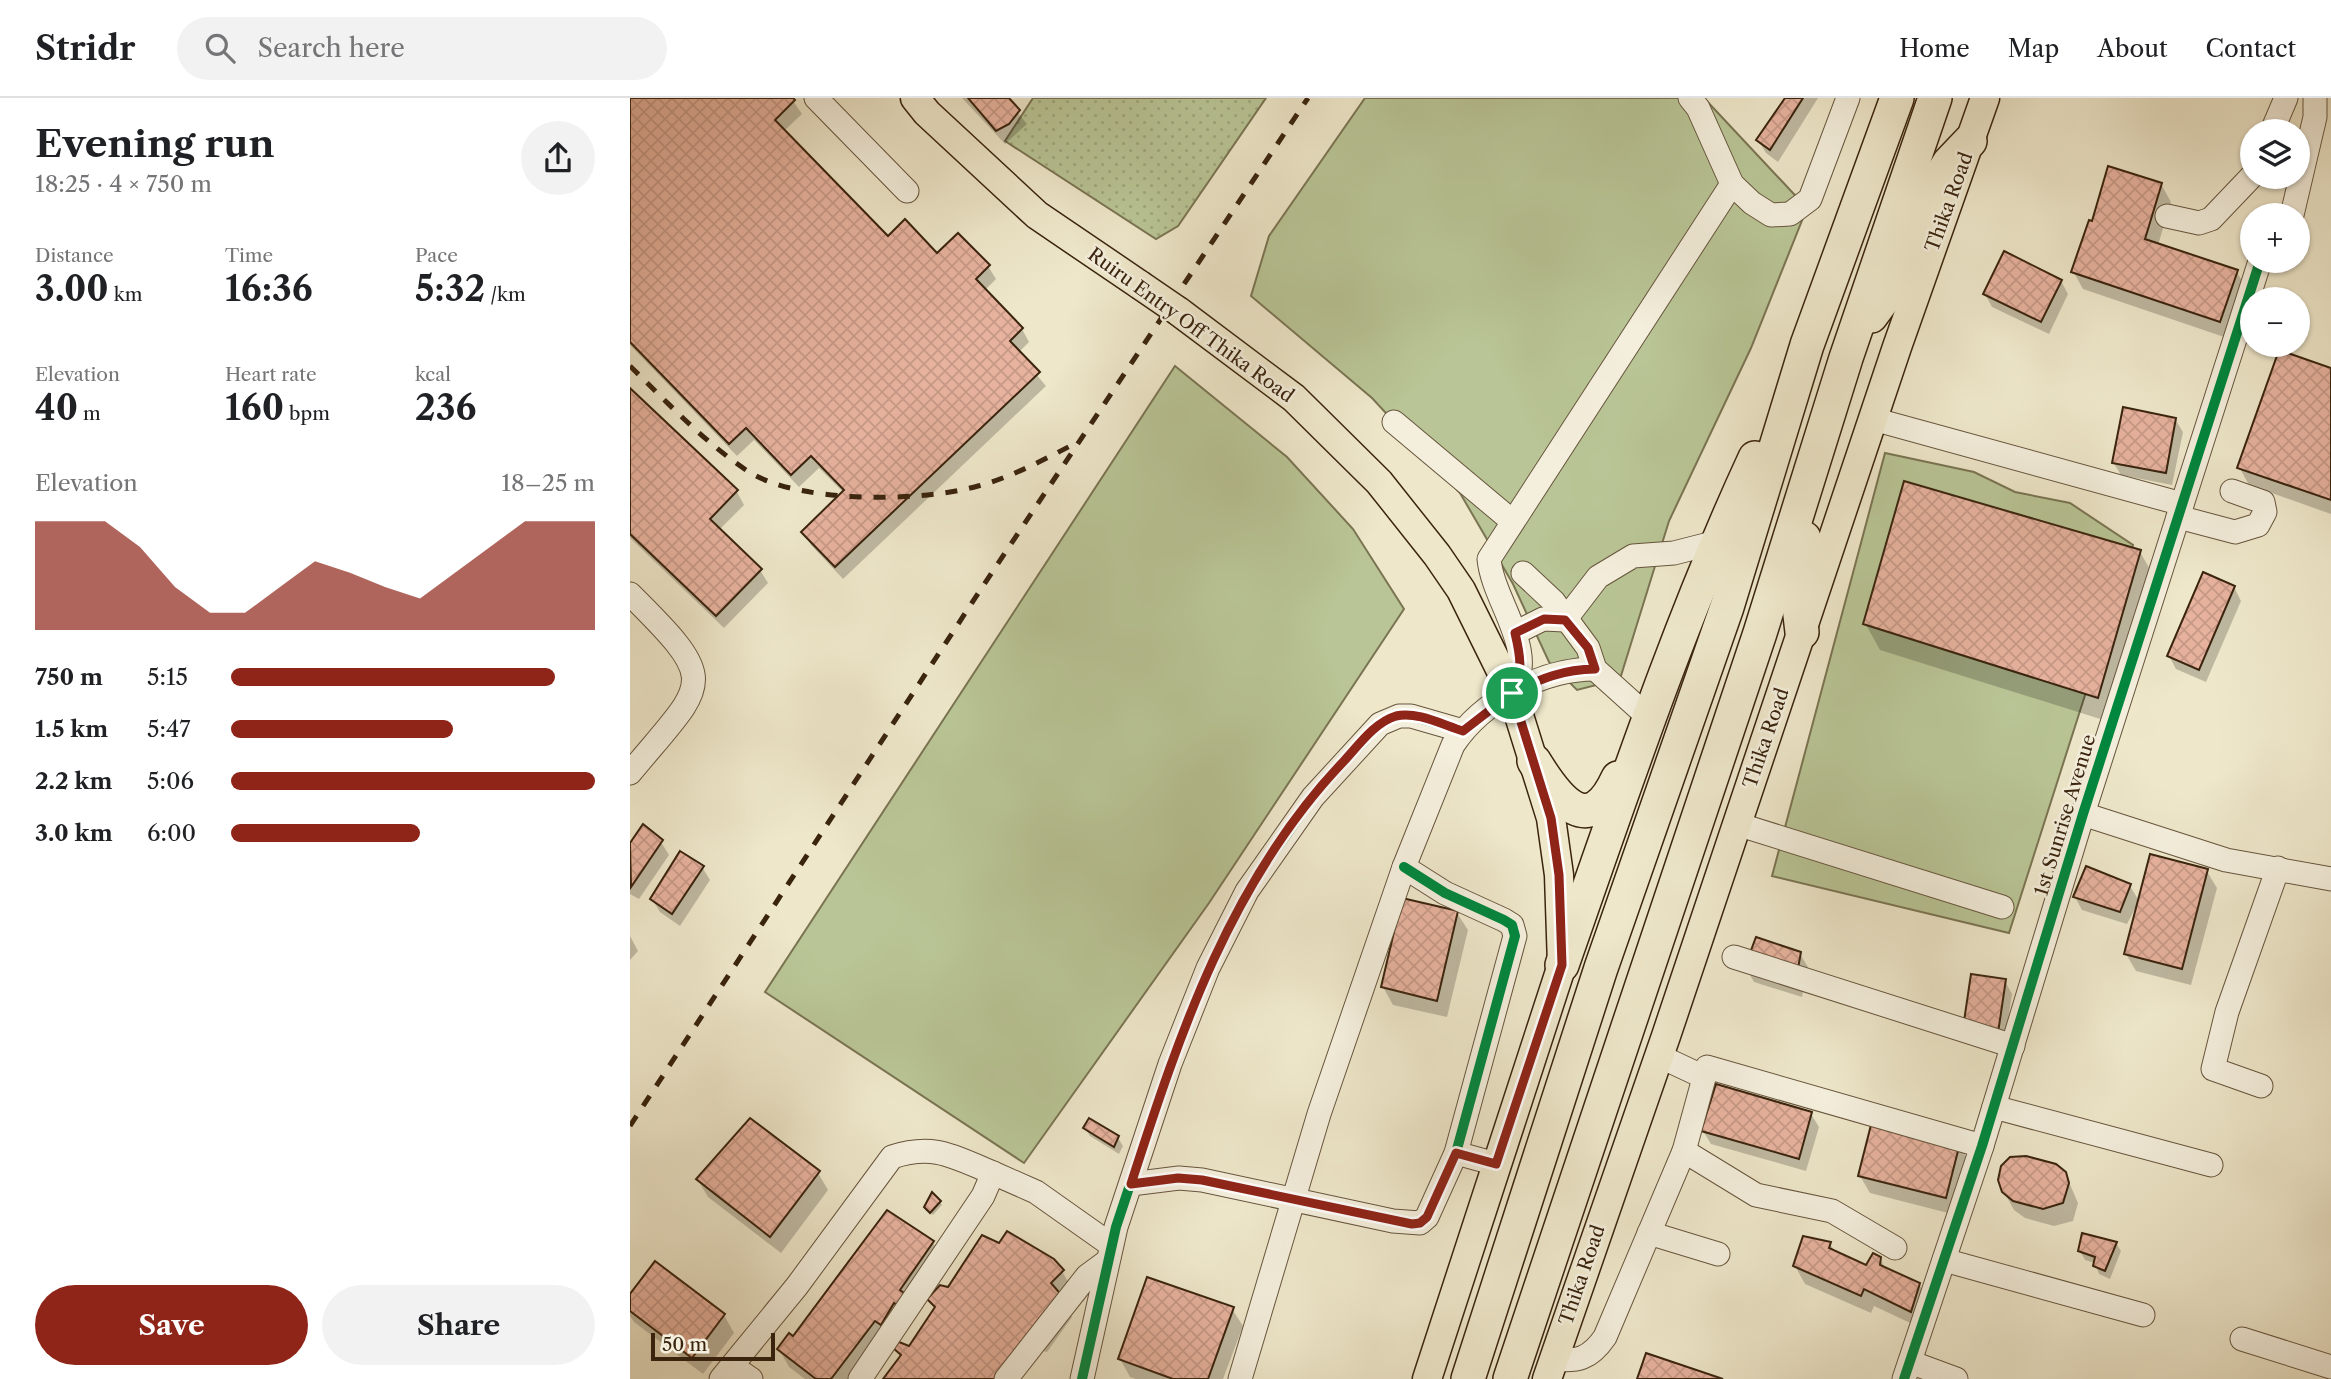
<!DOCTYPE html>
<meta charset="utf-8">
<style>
:root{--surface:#fff;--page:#f2f2f2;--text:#202124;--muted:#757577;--line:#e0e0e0;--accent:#8f2418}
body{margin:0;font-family:"Libre Caslon Text",serif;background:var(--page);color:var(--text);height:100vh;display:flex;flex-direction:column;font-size:26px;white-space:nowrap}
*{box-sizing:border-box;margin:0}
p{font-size:23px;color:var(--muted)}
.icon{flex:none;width:38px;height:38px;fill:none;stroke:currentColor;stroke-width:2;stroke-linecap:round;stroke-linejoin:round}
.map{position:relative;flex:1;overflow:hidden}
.side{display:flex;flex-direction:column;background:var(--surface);width:630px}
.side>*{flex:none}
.fabs{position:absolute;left:1610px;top:21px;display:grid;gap:14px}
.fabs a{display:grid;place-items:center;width:70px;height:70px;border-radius:50%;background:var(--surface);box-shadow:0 2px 5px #0004;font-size:35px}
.scale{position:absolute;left:21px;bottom:18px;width:124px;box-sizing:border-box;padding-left:7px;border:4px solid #3a240e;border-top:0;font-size:19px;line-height:24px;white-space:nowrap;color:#3a240e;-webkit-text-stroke:5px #f4efdd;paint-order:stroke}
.pin{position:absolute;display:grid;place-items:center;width:60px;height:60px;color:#fff;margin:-30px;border:4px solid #fff;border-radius:50%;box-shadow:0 2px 7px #0007}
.round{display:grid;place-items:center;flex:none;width:74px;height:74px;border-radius:37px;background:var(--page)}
.headline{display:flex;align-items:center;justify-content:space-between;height:119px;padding:0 35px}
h1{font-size:38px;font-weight:700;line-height:52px}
.metrics{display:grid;grid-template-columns:repeat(3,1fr);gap:10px;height:119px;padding:7px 35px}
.metrics div{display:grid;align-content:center}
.metrics b{font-size:35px;font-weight:700}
.metrics small{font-size:19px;font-weight:400}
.metrics p{font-size:19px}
.chart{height:196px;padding:14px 35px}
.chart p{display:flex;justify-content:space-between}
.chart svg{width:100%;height:126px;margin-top:7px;fill:var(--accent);opacity:.7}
.action{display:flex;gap:14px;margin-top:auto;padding:14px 35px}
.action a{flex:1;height:80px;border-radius:42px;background:var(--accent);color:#fff;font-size:28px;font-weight:700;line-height:80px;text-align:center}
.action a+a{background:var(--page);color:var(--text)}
ul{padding:0 35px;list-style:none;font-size:23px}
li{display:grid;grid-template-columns:112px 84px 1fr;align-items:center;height:52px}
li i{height:18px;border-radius:9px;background:var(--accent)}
header{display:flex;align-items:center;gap:42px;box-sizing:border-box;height:98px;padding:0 35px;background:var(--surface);border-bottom:2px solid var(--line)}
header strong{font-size:33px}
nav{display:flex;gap:38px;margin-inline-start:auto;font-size:24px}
.search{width:490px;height:63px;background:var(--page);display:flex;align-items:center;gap:18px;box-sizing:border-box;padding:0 24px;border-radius:38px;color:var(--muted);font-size:26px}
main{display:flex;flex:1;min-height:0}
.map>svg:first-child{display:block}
.grass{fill:url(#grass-dots);stroke:#7a7452;stroke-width:2}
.garden{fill:#b9c596;stroke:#7a7452;stroke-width:2}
.shadow{fill:#0003}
.building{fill:url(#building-cross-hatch);stroke:#3a240e;stroke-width:2}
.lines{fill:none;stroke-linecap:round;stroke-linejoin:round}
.minor-casing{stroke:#67553d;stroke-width:25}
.major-casing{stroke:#3a240e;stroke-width:31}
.highway-casing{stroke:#3a240e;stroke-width:36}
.minor{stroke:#f4efdd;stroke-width:23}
.major{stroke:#eee7ca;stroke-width:28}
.highway{stroke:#eee7ca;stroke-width:33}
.rail{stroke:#3a240e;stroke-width:5;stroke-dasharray:12 12;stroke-linecap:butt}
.major-bridge-casing{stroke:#3a240e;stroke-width:31;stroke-linecap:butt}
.major-bridge{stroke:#eee7ca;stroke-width:28}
.cycleway-casing{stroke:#f4efdd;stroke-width:15}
.cycleway{stroke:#00873e;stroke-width:10}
.route-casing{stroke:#fff;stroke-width:14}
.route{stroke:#8f2418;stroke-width:9}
.labels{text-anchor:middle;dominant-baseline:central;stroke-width:5;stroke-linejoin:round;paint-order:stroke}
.street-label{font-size:19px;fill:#3a240e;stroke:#f4efdd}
</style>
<header>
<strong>Stridr</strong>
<div class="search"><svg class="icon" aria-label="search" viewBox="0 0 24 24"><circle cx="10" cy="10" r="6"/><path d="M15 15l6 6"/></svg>Search here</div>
<nav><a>Home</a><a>Map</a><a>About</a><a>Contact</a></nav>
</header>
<main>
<section class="side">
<div class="headline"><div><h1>Evening run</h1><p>18:25 · 4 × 750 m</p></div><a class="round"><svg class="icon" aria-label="share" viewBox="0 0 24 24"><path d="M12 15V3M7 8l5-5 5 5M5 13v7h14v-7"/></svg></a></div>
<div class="metrics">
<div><p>Distance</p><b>3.00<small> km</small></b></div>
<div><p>Time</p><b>16:36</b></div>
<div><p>Pace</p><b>5:32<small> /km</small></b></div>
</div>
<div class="metrics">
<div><p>Elevation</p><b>40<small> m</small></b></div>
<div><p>Heart rate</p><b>160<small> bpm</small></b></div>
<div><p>kcal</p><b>236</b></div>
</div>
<div class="chart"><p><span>Elevation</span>18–25 m</p>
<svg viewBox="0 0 160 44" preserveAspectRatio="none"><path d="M0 44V6L10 6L20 6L30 15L40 29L50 38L60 38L70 29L80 20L90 24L100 29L110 33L120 24L130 15L140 6L150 6L160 6V44z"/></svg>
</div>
<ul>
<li><b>750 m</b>5:15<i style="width:89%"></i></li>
<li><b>1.5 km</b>5:47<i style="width:61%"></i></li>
<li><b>2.2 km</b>5:06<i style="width:100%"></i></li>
<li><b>3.0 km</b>6:00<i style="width:52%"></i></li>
</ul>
<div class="action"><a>Save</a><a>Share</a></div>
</section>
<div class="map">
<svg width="1701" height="1281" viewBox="0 0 1701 1281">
<defs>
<pattern id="grass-dots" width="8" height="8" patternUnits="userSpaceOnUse" patternTransform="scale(1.75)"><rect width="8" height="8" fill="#b9c596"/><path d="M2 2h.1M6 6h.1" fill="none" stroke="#a0a980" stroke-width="1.8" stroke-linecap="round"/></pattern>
<pattern id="building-cross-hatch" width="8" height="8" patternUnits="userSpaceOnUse" patternTransform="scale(1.75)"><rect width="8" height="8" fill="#e7b29e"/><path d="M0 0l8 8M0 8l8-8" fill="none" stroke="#c79987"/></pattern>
</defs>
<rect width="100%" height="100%" fill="#eee7ca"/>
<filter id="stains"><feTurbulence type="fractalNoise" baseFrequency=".00286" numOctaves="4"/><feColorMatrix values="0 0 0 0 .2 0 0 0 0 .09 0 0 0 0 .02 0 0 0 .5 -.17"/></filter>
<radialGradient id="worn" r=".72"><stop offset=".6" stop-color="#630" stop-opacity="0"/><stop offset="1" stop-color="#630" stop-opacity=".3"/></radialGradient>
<path class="grass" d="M403 0H636L548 128 526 141 375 43Z"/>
<g class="garden">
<path d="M735 0H1074L1177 110 1121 250 1039 423 990 581 947 592 919 564 883 486 830 395 742 300 621 198 639 138Z"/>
<path d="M545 268 657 359 723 431 774 511 579 805 394 1065 135 894Z"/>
<path d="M1255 355 1344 374 1385 394 1440 405 1503 447 1379 835 1142 778Z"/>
</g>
<g class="shadow">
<path d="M0 0H161L172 16 154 33 258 140 307 157 358 168 366 181 355 192 392 231 399 244 388 255 416 288 213 481 181 447 173 434 214 395 189 370 169 389 124 342 107 358 0 247Z"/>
<path d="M332 0H376L397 26 375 46Z"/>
<path d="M1157 0H1188L1148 64 1136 55 1128 42Z"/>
<path d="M1531 86 1541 104 1528 147 1606 173 1617 191 1600 241 1453 191 1443 173 1463 125Z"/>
<path d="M1431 183 1438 196 1419 236 1362 209 1355 196Z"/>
<path d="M1701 271V416L1619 387 1609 369Z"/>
<path d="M0 292 107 394 114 407 89 432 130 472 138 485 94 530 0 440Z"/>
<path d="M1545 321 1553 334 1542 387 1491 377 1483 364Z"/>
<path d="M1510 454 1525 480 1483 625 1250 552 1235 525Z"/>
<path d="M1604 489 1611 503 1576 584 1546 571 1539 558Z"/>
<path d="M13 728 31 744 39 757 9 801 0 796V748Z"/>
<path d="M72 769 80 782 50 828 30 814 22 801Z"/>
<path d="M1576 772 1587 790 1561 887 1506 873 1496 856 1509 803 1497 826 1452 812 1445 799 1500 788 1509 803Z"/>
<path d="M827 815 838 832 817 919 763 907 753 889Z"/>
<path d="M0 838 8 853 0 862Z"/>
<path d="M1170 856 1178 869 1172 899 1124 884 1116 870Z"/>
<path d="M1342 878 1375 883 1382 896 1374 947Z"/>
<path d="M1181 1016 1189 1029 1176 1073 1081 1046 1073 1033Z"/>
<path d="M455 1030 488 1040 493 1048 489 1056 460 1038Z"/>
<path d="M1329 1047 1339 1064 1326 1117 1240 1095 1230 1078Z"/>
<path d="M188 1075 198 1092 151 1155 78 1099 68 1082Z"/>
<path d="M1435 1075 1448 1105 1443 1123 1424 1128 1395 1120 1384 1112 1374 1094Z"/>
<path d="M310 1104 312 1107 303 1117 298 1113Z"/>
<path d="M303 1145 313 1162 282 1207 287 1217 281 1226 275 1222 224 1281H175L159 1269 149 1251Z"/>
<path d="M1486 1145 1491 1153 1480 1181 1469 1176 1465 1165 1455 1162 1450 1153Z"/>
<path d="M1200 1146 1205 1154 1237 1169 1250 1161 1257 1173 1289 1186 1299 1204 1291 1230 1244 1208 1241 1215 1175 1186 1165 1168Z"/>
<path d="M432 1173 442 1191 432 1201 442 1219 417 1254 409 1252 387 1281H256L271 1260 265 1250H279L305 1211 299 1201 319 1191Z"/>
<path d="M0 1199 94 1217 104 1235 73 1276 4 1224 0 1218Z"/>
<path d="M602 1211 613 1228 593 1281H506L500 1279 490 1261Z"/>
</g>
<g class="building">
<path d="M0 0H163L165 2 145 22 258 138 275 121 307 155 328 135 360 167 346 181 393 230 380 243 410 274 205 469 171 434 214 392 181 358 161 377 116 330 99 346 0 244Z"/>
<path d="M338 0H379L390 12 379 26 366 33Z"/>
<path d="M1155 0H1173L1140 52 1126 42Z"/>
<path d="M1478 68 1532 85 1515 141 1608 172 1590 224 1441 174 1459 122 1462 123Z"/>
<path d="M1374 153 1432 182 1411 224 1353 196Z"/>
<path d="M1649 252 1701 270V402L1607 370Z"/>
<path d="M0 290 108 392 80 421 132 471 86 518 0 436Z"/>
<path d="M1493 309 1546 320 1536 375 1482 365Z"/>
<path d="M1274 383 1511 452 1468 600 1233 526Z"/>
<path d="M1573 474 1605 488 1569 572 1537 558Z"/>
<path d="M13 726 33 742 1 789 0 745Z"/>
<path d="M50 753 74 768 42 816 20 801Z"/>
<path d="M1520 756 1578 771 1552 871 1494 856Z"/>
<path d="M1456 768 1501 786 1490 814 1443 799Z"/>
<path d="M772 800 828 813 807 903 751 889Z"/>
<path d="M1126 839 1171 854 1165 887 1114 871Z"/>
<path d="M1341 876 1376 881 1368 935 1333 930Z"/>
<path d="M1086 986 1182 1014 1169 1061 1071 1033Z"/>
<path d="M120 1020 190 1073 140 1139 66 1081Z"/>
<path d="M459 1020 489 1038 484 1049 453 1030Z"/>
<path d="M1242 1023 1330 1045 1316 1100 1228 1078Z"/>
<path d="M1396 1058 1426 1066 1436 1074 1439 1085 1433 1105 1413 1111 1383 1103 1372 1094 1368 1082 1371 1068 1380 1059Z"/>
<path d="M302 1094 311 1103 300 1115 294 1109Z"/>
<path d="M257 1112 304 1143 270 1192 278 1198 271 1210 264 1205 251 1227 245 1223 201 1281H186L147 1251 159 1235 163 1238Z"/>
<path d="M377 1133 424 1161 434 1172 421 1185 434 1200 399 1235 364 1281H253L271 1257 263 1250 269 1244 279 1248 305 1209 297 1201 310 1187 318 1189 352 1137 369 1145Z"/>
<path d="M1452 1135 1487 1144 1475 1173 1463 1168 1465 1159 1448 1153Z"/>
<path d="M1173 1138 1201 1144 1199 1150 1236 1167 1243 1155 1251 1159 1250 1167 1290 1185 1281 1214 1234 1191 1231 1198 1163 1168Z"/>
<path d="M25 1163 95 1216 62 1260 0 1213V1196Z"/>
<path d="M517 1179 604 1209 578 1281H543L488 1261Z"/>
<path d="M1016 1255 1093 1281H1007Z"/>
</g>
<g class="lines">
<defs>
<g id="minor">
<path d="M186 0 277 93"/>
<path d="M1060 0 1068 10 1102 86 1122 105 1141 117 1160 116 1180 101 1218 0"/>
<path d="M1642 33 1656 0"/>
<path d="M1662 117 1685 19V0"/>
<path d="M1537 118 1569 125 1581 121 1622 78"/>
<path d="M1243 321 1552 406"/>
<path d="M764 324 882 423"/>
<path d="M1548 419 1605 434 1628 427 1635 414 1633 404 1602 393"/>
<path d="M893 475 924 504 958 550 965 571 1016 617"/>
<path d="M0 496C92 587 77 582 0 675"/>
<path d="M885 535 913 521 935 522 968 479 1003 458 1044 455 1087 444"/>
<path d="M882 595C909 552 863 504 859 461L1102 86"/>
<path d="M1453 716 1596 762 1701 781"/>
<path d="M1107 726 1372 809"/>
<path d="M1104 859 1383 948"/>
<path d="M1029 958 1074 979"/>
<path d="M1631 988 1583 971 1597 914 1648 770"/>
<path d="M1364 1009 1581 1067"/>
<path d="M1054 1053 1126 1097 1202 1113 1265 1150"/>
<path d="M826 1055 866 1066"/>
<path d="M363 1075 406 1094 481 1147"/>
<path d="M501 1086 549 1080 572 1082 763 1123 790 1125 797 1119 826 1055 885 838 882 827 874 822 815 795 774 769"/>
<path d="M1019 1135 1088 1156"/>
<path d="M1314 1162 1513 1217"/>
<path d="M1612 1241 1701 1269"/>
<path d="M923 1261C947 1264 960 1261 975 1239L1054 1053 1077 969 1352 1048"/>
<path d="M1280 1264 1326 1281"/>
<path d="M102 1268 121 1281"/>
<path d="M91 1281 167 1188 262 1059C305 1045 324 1059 363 1075L353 1098 230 1281"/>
<path d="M376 1281 457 1178 476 1164"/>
<path d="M452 1281 486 1129 540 966 578 870 617 793 683 699 750 626 769 618H781L833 633"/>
<path d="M610 1281 689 1016 774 769 823 647C852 603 912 571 965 571"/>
<path d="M1274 1281 1352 1048 1453 716 1630 163"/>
</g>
<g id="major">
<path d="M285 0 297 15 407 117 510 187"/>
<path d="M548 213 664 300 749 384 807 457 831 492 882 595 921 720 929 777 932 867 797 1281"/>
<path d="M917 1281 1036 938 1267 249 1355 0"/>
</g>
<g id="highway">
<path d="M1241 218 1269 180 1303 91 1319 65 1340 43"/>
<path d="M1172 534 1168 500 1174 440"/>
<path d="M904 663C928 702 959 743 988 680"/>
<path d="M932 867C992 696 1049 524 1125 360"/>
<path d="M838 1281 971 870 1097 509 1177 247 1267 0"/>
<path d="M880 1281 1130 535 1216 260 1305 0"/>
</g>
</defs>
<use href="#minor" class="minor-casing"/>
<use href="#major" class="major-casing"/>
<use href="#highway" class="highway-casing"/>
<use href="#minor" class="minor"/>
<use href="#major" class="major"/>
<use href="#highway" class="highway"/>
<g class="rail">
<path d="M0 268C38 305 75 345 119 374 171 406 291 404 348 388 382 379 415 361 446 345"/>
<path d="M0 1028 351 491 678 0"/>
</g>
<defs>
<path id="major-bridge" d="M510 187 548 213"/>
</defs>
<use href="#major-bridge" class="major-bridge-casing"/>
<use href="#major-bridge" class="major-bridge"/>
<defs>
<g id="cycleway">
<path d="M501 1086 549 1080 572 1082 763 1123 790 1125 797 1119 826 1055 885 838 882 827 874 822 815 795 774 769"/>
<path d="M452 1281 486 1129 540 966 578 870 617 793 683 699 750 626 769 618H781L833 633"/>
<path d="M1274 1281 1352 1048 1453 716 1630 163"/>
</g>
</defs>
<use href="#cycleway" class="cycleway-casing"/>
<use href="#cycleway" class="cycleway"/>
</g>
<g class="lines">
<defs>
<path id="route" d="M882 595 833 633C813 627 787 613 766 618 745 624 728 648 714 663 601 781 550 934 501 1086L548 1080 572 1082 782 1126 790 1125 797 1119 826 1055 866 1066 932 867 929 777 921 720 882 595C894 576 890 556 885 535L914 521 935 522 958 550 965 571C934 571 910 581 882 595"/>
</defs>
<use href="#route" class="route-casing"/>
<use href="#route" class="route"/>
</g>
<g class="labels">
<g class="street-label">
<text transform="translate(1319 104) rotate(-70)">Thika Road</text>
<text transform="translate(561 227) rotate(36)">Ruiru Entry Off Thika Road</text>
<text transform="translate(1136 640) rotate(-71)">Thika Road</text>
<text transform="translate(1435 717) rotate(-73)">1st Sunrise Avenue</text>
<text transform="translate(952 1177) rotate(-71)">Thika Road</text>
</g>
</g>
<rect width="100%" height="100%" filter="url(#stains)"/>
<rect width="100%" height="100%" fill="url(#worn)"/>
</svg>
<div class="fabs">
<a><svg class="icon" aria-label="layers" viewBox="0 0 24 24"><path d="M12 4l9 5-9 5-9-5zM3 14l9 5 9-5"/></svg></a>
<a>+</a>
<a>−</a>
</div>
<div class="scale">50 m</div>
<div class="pin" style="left:882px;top:595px;background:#1e9e55"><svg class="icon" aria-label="arrive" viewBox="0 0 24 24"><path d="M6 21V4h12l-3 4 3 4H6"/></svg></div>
</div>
</main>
